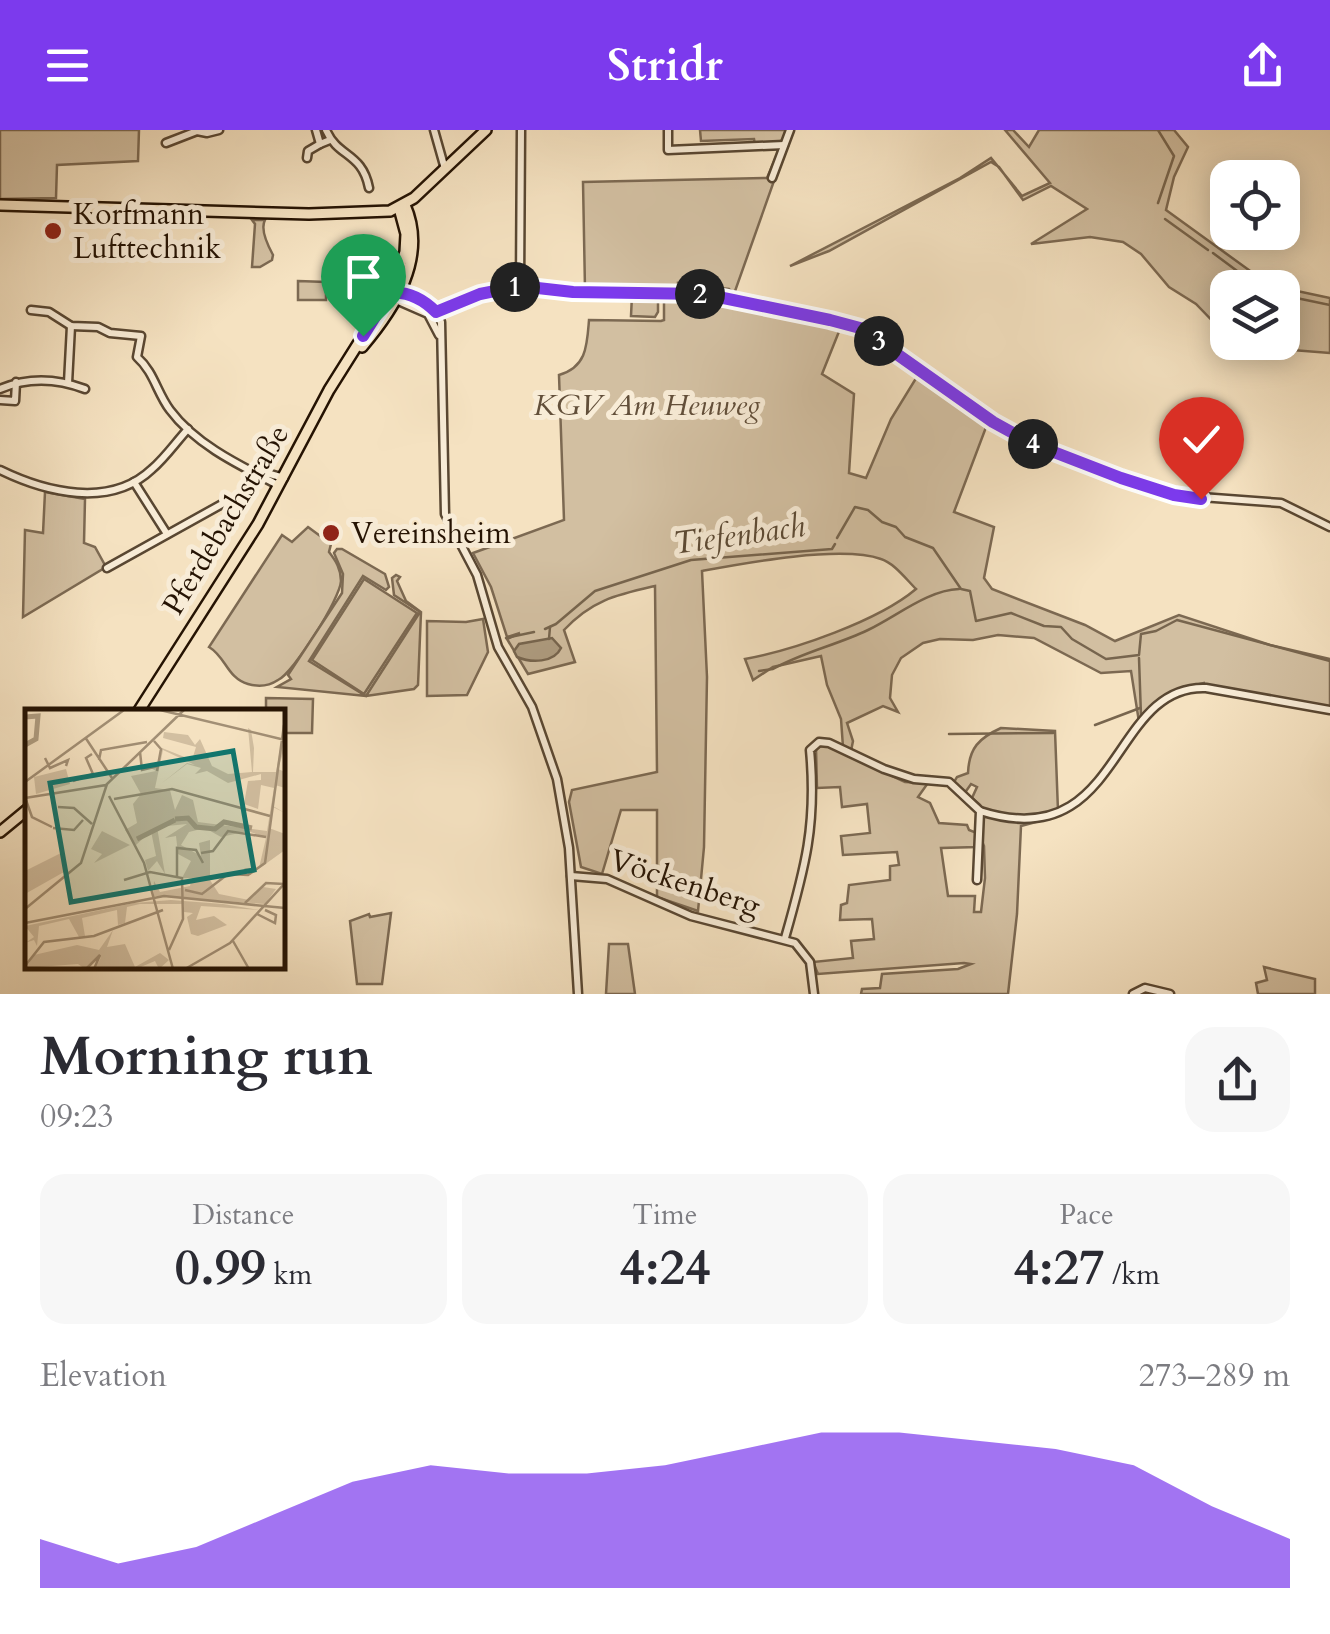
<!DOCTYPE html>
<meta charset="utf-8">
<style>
:root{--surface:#fff;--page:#f7f7f7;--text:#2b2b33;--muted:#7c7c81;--accent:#7c3aed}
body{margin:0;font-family:Cardo,serif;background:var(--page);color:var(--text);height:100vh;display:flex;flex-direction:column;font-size:38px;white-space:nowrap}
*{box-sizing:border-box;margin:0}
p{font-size:32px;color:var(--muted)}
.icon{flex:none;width:55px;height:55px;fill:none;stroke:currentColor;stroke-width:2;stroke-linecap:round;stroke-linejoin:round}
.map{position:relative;height:864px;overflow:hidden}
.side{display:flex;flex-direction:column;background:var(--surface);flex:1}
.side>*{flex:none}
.buttons{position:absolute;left:1210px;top:30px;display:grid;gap:20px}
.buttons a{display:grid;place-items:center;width:90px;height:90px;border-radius:20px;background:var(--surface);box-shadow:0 5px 25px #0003;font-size:50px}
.pin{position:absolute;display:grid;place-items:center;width:85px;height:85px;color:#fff;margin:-102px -42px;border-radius:50% 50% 50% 0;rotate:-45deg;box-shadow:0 0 10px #0007}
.pin .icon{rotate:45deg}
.km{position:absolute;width:50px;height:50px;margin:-25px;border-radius:50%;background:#222;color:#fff;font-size:28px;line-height:50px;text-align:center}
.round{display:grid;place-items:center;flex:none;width:105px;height:105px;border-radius:30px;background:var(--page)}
.overview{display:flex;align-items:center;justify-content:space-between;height:170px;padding:0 40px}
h1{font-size:55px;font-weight:800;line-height:75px}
.stats{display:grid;grid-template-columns:repeat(3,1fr);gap:15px;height:170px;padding:10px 40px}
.stats div{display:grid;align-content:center;border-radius:25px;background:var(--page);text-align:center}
.stats b{font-size:50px;font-weight:800}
.stats small{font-size:28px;font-weight:400}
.stats p{font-size:28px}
.chart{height:280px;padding:20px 40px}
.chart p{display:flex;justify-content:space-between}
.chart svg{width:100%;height:180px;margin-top:10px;fill:var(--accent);opacity:.7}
header{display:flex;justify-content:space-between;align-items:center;height:130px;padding:0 40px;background:var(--accent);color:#fff;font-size:45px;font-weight:800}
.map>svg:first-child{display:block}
.green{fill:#d2bfa1;stroke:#7c6952;stroke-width:2.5}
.water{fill:#ae9c80;stroke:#77654e;stroke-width:2.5}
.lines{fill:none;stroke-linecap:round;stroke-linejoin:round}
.stream{stroke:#77654e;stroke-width:2.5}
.minor-casing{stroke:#594732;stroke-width:11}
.major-casing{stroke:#251303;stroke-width:14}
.minor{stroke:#f8ecd7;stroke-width:6}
.major{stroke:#f5e2c1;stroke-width:9}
.route-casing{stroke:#fff;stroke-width:20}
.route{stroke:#7c3aed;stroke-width:12}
.poi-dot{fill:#8f2418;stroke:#f8ecd7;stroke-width:4}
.labels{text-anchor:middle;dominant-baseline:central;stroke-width:10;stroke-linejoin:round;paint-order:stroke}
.poi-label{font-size:30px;fill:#251303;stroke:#f8ecd7;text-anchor:start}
.park-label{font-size:30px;font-style:italic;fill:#624f3a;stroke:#f8ecd7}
.street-label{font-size:30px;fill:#251303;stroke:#f8ecd7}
.water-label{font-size:32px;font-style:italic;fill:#5c4a35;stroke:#f8ecd7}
.inset-river{fill:none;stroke:#ae9c80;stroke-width:5}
.inset-road{fill:none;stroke:#a28f75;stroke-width:2.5}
.view{fill:#0f766e;fill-opacity:0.15;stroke:#0f766e;stroke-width:5}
.inset-edge{fill:none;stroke:#251303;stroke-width:5}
</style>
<header><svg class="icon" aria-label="menu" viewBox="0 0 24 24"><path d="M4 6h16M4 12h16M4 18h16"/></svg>Stridr<svg class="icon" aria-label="share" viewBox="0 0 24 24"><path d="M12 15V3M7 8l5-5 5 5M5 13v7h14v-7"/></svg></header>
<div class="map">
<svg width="1330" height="864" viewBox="0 0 1330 864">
<rect width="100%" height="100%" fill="#f5e2c1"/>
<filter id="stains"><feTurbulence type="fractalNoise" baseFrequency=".002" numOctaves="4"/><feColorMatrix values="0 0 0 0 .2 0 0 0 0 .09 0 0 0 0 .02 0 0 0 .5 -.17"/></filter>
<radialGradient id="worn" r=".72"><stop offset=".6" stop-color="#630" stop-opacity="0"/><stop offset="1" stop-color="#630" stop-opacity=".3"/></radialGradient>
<g class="green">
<path d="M0 0H139L138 31 57 35 56 68 0 69Z"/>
<path d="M700 0H787L782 13 755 15 754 9 701 11Z"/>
<path d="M792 0 734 164 729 159 678 153V159H585L583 52 767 48 775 29 780 31Z"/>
<path d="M1005 0H1013L1029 17 1039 0H1174L1188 17 1174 47 1166 80 1264 151 1280 157 1228 158 1227 206 1196 174 1169 157 1141 124 1123 112 1090 107 1031 114 1087 79 1051 56 1023 70 999 37 991 32 829 121 790 136 960 48 991 28 1022 66 1050 53Z"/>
<path d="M252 90H265C260 99 267 114 273 125L272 130 260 137H252L255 94Z"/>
<path d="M298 151 326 152V170H298Z"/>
<path d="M1283 158 1330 168V223L1253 217 1255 213 1282 212Z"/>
<path d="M664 164 733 171 831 194 840 199 822 244 854 264 849 343 866 348 891 289 918 245 988 292 954 382 994 397 984 448 992 459 1085 495 1115 511 1179 485 1270 515 1330 529V583L1207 560 1204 553C1176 558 1159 572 1139 592L1131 541 1101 543 1034 508 998 505 973 510 940 509 923 513 901 528 892 545 890 568 898 582 883 576 847 593 853 611 851 621 843 617 841 589 827 555 821 526 773 537 753 550 745 529C794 520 878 491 916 459 906 449 894 433 881 429 841 415 745 433 702 441L707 547 704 717 698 781 657 767V680H621L602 744 581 737 569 672 572 660 657 642 655 456C616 465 592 470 564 500L575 532 528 544 507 509 520 503 507 507 491 457 473 423 564 390 559 245C587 237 587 215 589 190L661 191 664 190Z"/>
<path d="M632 165H658V182L655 187 631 186Z"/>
<path d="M45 362 85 369 84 413 95 417 106 437 23 487 25 400 43 403Z"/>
<path d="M308 397 331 414 329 422C336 431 341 439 341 451 340 469 294 542 278 550 269 556 258 557 248 554 227 548 226 527 209 517L282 405 292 412Z"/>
<path d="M337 419H342L385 444 389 457 386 460 363 446 309 531 366 566 420 482 394 465 392 448 396 445 400 447 397 451 406 471 421 482 418 555 414 559 366 566 277 557 291 549 288 545 342 463 343 444 334 423Z"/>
<path d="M364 449 417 483 364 564 312 530Z"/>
<path d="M483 489 488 522 467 565 427 566V491L466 492Z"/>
<path d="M266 568 313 569 312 603H283L282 582 266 581Z"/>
<path d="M1001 598 1055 601 1058 681 1047 684V689L1021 696 1017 784 1008 864H861L862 859 880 858 882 844 958 839 971 834 964 833 818 844 813 832 853 828 851 811 874 809 872 789 840 790 841 775 847 773 849 755 890 750V736L899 735 897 722 843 725 841 706 870 703 867 674 842 677 840 657 817 658 816 618 825 615 905 652 928 653 918 667 930 673 939 693 967 695 969 700 977 703V717L941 718 948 766H975L974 782H981L985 748 984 716 981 709 983 684 980 675 972 668 977 657 971 654 964 664 953 654 957 647 968 643C969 618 979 608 1001 598Z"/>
<path d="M391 783 382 854H357L350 791 369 784 370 787Z"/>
<path d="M609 814H628L635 864H606Z"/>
<path d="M1264 837 1315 849V864H1258L1256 853 1267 850Z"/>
</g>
<path class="water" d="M552 508 561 518C554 533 531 533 517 527L514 521 519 514Z"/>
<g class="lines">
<g class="stream">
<path d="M1158 0 1174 26 1158 73"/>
<path d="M1165 89 1208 120"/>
<path d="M1213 123 1260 158"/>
<path d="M1282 165 1330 175"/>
<path d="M837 408 855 377 868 380 882 392 896 397 905 407 933 418 961 459 970 461 976 491 1011 483 1044 496 1061 497 1072 509 1106 529 1139 525 1141 504 1156 501 1177 490 1330 531"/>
<path d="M545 499 556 494 595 461 691 430 832 419 835 414"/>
<path d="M506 508 534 502"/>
<path d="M549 509 550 497"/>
<path d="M1139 528 1141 586"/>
<path d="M759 541 773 539C803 522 837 515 868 500 897 486 928 460 959 459"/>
<path d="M1095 595 1140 578"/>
<path d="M949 604 1053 603"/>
</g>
<defs>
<g id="minor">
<path d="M316 0 320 14 330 10"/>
<path d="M326 0C338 28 362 22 369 58"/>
<path d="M434 0 445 39"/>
<path d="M668 0V20L784 15"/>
<path d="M166 13 197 1 207 3 219 0"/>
<path d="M307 28 308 21 320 14"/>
<path d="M772 48 790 0"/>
<path d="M520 156 521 0"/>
<path d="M400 162 428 174 441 192 445 384 477 445 498 517 532 577 557 649 569 718 578 864"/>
<path d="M396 170 428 184 439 205"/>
<path d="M31 180 49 182 71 196 98 197 110 203 141 206 137 227C154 242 157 263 170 280 196 315 241 336 278 355"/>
<path d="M433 190 444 176 520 156 573 161 704 164 830 189 868 203 993 292 1055 325 1174 365 1281 373 1330 397"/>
<path d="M68 253 71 196"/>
<path d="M0 259C28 247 56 248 85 259"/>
<path d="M0 270 15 271 16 252"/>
<path d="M253 339 284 348"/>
<path d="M0 340C45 362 110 379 152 339 165 328 176 312 188 299"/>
<path d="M134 352 167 404"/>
<path d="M107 438 231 369"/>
<path d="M980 681C1123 727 1109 554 1206 558L1330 580"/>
<path d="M571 746 607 749 691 786 795 813 810 832 814 864"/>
<path d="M785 808C805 738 817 694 810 620L819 612 829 613 884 639 914 649 949 652 980 681 977 750"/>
<path d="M1133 864 1145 858 1170 864"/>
</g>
<g id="major">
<path d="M0 75 309 84 390 81 414 68 486 0"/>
<path d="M362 217C395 178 428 127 405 75"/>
<path d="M138 582 258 394 329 260 390 163 405 122 406 104 399 78"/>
<path d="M0 702 28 679"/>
</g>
</defs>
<use href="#minor" class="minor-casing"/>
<use href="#major" class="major-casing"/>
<use href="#minor" class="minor"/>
<use href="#major" class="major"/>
</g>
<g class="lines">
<defs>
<path id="route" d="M363 206 390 163C408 161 424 170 436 182L480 164 520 156 573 162 704 164 830 190 860 198 993 292 1033 314 1121 348 1174 365 1201 369"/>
</defs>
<use href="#route" class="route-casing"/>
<use href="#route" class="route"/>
</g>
<g class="poi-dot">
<circle cx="53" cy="101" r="10"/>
<circle cx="331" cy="403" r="10"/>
</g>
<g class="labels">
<g class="poi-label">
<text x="73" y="84">Korfmann<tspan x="73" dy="34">Lufttechnik</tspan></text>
<text x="351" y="403">Vereinsheim</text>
</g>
<g class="park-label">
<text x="647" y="275">KGV Am Heuweg</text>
</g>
<g class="street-label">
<text transform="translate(226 390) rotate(-59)">Pferdebachstraße</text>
<text transform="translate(685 753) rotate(18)">Vöckenberg</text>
</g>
<g class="water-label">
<text transform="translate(739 405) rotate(-8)">Tiefenbach</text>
</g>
</g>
<g transform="translate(25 579)">
<rect width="260" height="260" fill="#f5e2c1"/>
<path d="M223 19 226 21 229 39 228 63H251L256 35 260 38 253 60 260 63V79L250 76 248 97 260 104 248 98 244 119 260 125V141L225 166 219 159H234L241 129 223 122 196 128 180 119 164 123 156 136 176 147 174 134 185 131V171L194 185 224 191 238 178 251 180 240 195 128 187 129 172 135 183 165 177 167 169H157L166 152 153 145 151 127 140 129 162 115 132 118 140 165 132 152 123 162 120 151 131 147 126 122 111 136 100 121 112 114 108 95 116 85 106 67 131 62 121 56 134 53 137 39 167 51 171 38 138 29 139 23 163 26 170 36 175 30 187 57 203 65 227 63ZM138 41 170 56 162 54 137 74 162 55 176 59 170 65 182 62 203 74 236 65V71L223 72 219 95 233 100 236 76 249 79 242 122 173 113 168 91 157 86 150 101 145 81 130 79ZM41 60 45 75 11 85 9 68ZM77 122 105 136 69 154 77 145 66 140ZM38 143 39 163 0 185V162ZM146 191 198 195 234 201 176 197 171 211 189 207 202 216 173 227 166 225 162 208 168 204 159 203V195H115L102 198 100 214 93 216 92 201 57 209 60 227 54 228 44 210 14 217 12 237 9 231 0 234 9 228 0 217 109 194ZM88 221 82 238 100 235 110 258 135 244 144 251 134 260 130 252 111 260H70L76 248 60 260 53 255 1 259 9 246 52 236 74 241Z" fill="#d2bfa1" fill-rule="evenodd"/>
<path class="inset-river" d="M0 8 13 7 11 30 0 36M150 110 163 109 171 118 190 120 199 113 227 119M112 130 150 111"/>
<path class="inset-road" d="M60 28 87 69M129 32 136 40 132 62M115 43 117 61 133 57M20 49 25 59 43 51 41 57M74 51 76 41 122 33M48 72 68 65 61 49 67 45M0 73 99 1H135L260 31M84 87 119 154 148 260M0 89 81 76 160 0M89 90 147 80 245 107M1 91 7 108 27 118M33 98 49 99 67 115M28 119 49 121 58 111M176 144 188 142 203 122 241 128M152 167V139L171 141 178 154M99 171 125 163 157 169 158 210 144 241M160 181 177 185 203 165 223 166 240 154 259 16M220 194 241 174 259 175M0 200 56 154 82 75M232 205 250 214 251 206 240 201M0 214 139 187 260 199M208 232 224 260M0 257 19 233 69 227 138 201M61 260 75 246 69 260M160 260 205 234 260 174"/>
<path class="view" d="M208 42 229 161 46 193 25 74Z"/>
<rect width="260" height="260" class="inset-edge"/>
</g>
<rect width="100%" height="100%" filter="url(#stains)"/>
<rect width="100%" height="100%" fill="url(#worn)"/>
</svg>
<div class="buttons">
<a><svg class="icon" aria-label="locate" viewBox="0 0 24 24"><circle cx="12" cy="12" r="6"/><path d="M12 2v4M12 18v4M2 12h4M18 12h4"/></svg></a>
<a><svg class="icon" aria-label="layers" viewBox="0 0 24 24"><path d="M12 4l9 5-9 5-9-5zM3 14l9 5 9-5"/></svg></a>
</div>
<div class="pin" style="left:363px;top:206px;background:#1e9e55"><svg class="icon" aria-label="arrive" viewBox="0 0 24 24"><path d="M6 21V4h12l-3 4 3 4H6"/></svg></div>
<div class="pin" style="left:1201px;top:369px;background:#d93025"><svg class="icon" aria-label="check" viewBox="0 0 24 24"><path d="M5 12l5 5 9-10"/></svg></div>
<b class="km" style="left:515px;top:157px">1</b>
<b class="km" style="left:700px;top:164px">2</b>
<b class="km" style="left:879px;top:211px">3</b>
<b class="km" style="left:1033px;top:314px">4</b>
</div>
<section class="side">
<div class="overview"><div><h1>Morning run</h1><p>09:23</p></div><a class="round"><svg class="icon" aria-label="share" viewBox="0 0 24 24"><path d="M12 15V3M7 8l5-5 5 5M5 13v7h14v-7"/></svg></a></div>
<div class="stats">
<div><p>Distance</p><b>0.99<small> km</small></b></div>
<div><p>Time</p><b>4:24</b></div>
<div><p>Pace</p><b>4:27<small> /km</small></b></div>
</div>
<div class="chart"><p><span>Elevation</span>273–289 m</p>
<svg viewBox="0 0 160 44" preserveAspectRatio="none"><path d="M0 44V32L10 38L20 34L30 26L40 18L50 14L60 16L70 16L80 14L90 10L100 6L110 6L120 8L130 10L140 14L150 24L160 32V44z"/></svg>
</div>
</section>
